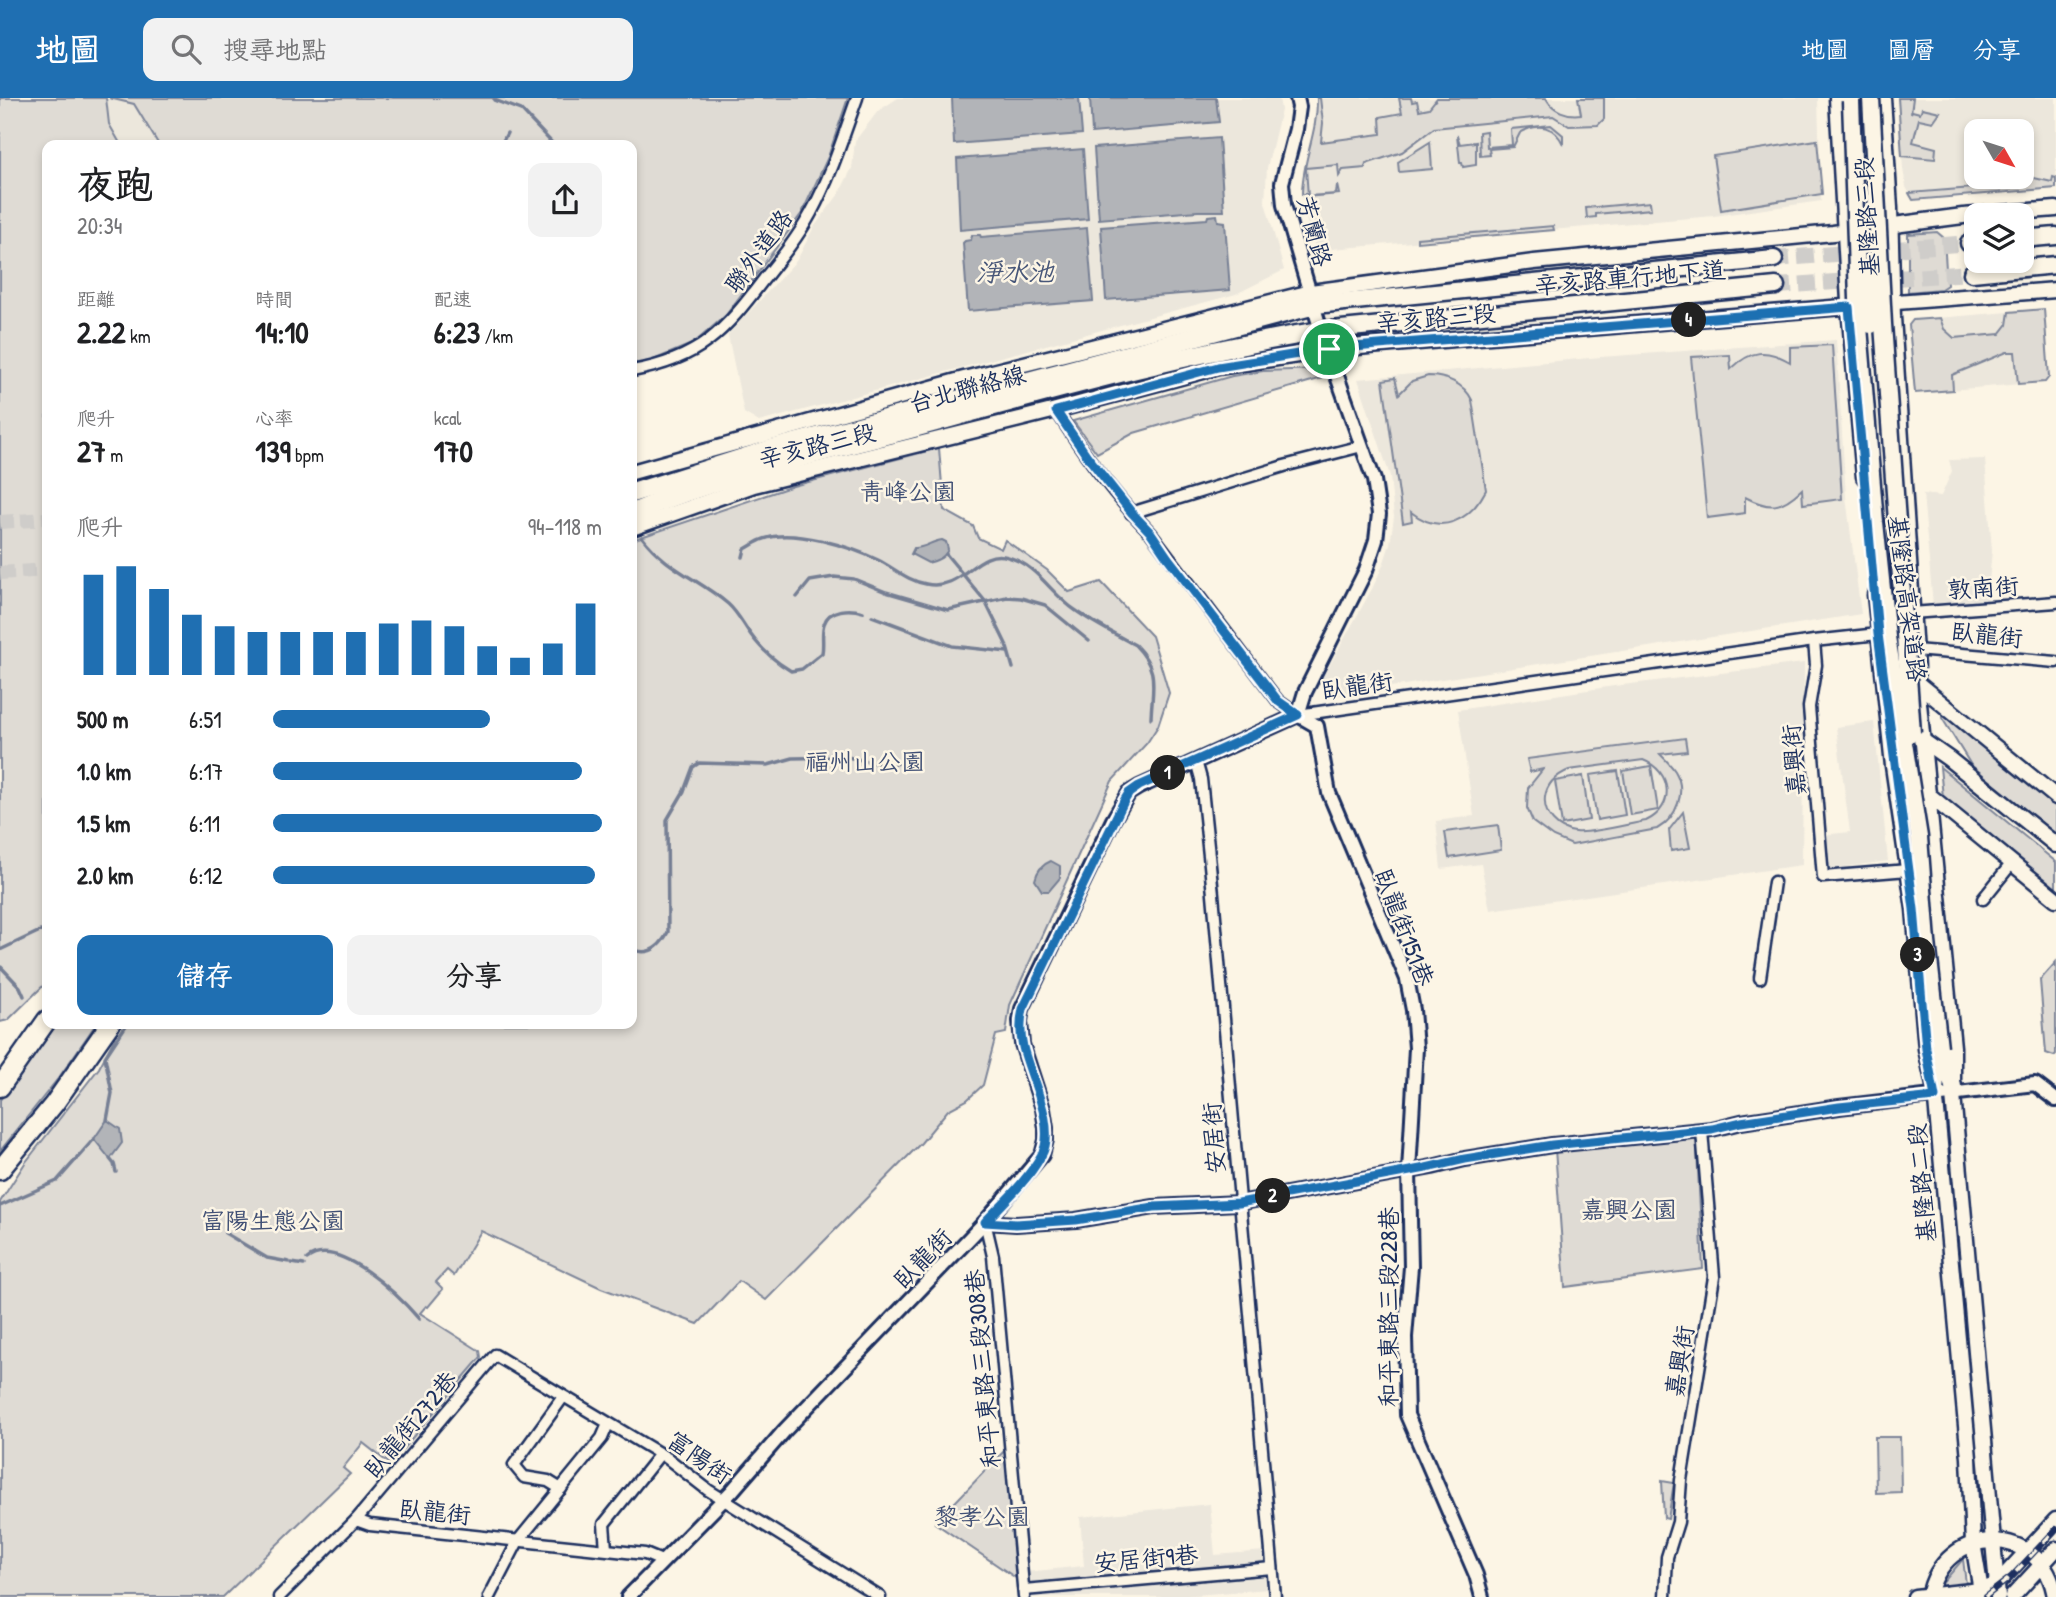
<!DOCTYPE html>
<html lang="zh-TW">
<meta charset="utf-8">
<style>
:root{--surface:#fff;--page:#f2f2f2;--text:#202124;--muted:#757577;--accent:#1f6fb2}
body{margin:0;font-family:"Patrick Hand","LXGW WenKai TC",sans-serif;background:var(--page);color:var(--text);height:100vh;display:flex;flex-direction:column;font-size:26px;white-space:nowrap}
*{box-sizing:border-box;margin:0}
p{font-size:23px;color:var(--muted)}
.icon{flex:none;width:38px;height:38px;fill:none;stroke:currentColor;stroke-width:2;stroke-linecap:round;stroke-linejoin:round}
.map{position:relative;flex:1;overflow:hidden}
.drawer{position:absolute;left:42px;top:42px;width:595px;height:889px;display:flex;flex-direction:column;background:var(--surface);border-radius:14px;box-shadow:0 4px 10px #0003}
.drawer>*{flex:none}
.needle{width:46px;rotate:129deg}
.controls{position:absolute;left:1964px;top:21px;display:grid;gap:14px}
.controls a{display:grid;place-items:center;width:70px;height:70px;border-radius:14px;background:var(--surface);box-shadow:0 4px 10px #0003;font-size:35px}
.pin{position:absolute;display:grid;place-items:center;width:60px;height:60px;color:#fff;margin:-30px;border:4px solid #fff;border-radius:50%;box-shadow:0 2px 7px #0007}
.km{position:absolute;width:35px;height:35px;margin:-18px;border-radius:50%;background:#222;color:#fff;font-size:19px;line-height:35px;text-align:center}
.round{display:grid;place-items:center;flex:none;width:74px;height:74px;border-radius:14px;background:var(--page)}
.head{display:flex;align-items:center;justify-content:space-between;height:119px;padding:0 35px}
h1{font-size:38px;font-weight:700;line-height:52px}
.figures{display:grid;grid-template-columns:repeat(3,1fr);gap:10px;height:119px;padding:7px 35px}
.figures div{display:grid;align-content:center}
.figures b{font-size:30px;font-weight:700}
.figures small{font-size:19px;font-weight:400}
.figures p{font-size:19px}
.chart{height:196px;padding:14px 35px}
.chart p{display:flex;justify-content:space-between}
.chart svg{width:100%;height:126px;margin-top:7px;stroke:var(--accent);stroke-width:6}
.cta{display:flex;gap:14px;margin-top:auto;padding:14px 35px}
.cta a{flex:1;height:80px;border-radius:14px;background:var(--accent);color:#fff;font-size:28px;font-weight:700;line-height:80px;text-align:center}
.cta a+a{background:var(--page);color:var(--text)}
ul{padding:0 35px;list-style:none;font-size:23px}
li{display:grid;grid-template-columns:112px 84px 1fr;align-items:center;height:52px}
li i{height:18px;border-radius:9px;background:var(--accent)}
header{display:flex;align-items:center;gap:42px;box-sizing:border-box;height:98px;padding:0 35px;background:var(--accent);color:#fff}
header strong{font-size:33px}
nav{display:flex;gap:38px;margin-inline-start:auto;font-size:24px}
.search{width:490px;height:63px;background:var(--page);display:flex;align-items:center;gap:18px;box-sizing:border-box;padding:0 24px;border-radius:14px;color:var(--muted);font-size:26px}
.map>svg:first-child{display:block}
.built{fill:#ece7dc;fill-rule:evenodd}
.green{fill:#dfdbd4;stroke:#7d8599;stroke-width:2;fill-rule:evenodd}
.water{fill:#b2b4b8;stroke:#767f94;stroke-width:2}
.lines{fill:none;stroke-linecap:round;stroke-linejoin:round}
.stream{stroke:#767f94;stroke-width:3.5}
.secondary-tunnel{stroke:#cfcdca;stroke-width:14;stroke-dasharray:14 7;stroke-linecap:butt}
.primary-tunnel{stroke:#cfcdca;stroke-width:16;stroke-dasharray:16 8;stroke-linecap:butt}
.minor-casing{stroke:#1b2f5e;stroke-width:15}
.tertiary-casing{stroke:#1b2f5e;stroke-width:18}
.secondary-casing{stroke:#1b2f5e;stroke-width:19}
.primary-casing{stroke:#1b2f5e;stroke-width:21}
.trunk-casing{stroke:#1b2f5e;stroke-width:21}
.motorway-casing{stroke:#1b2f5e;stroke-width:23}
.minor{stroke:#fcf5e5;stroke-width:10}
.tertiary{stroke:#fcf5e5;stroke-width:12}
.secondary{stroke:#fcf5e5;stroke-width:14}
.primary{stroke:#fcf5e5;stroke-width:16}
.trunk{stroke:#fcf5e5;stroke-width:16}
.motorway{stroke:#fcf5e5;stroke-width:18}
.rail-casing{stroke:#1b2f5e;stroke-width:6}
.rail{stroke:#fcf5e5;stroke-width:3.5;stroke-dasharray:10;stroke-linecap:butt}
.trunk-bridge-casing{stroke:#1b2f5e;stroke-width:21;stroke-linecap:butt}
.trunk-bridge{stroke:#fcf5e5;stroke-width:16}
.route-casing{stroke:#fff;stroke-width:14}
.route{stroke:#1f6fb2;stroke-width:9}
.labels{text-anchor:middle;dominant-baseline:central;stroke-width:5;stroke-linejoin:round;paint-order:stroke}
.street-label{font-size:24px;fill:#1b2f5e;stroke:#fcf5e5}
.park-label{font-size:24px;fill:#425176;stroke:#fcf5e5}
.water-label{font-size:26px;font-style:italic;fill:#485779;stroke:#fcf5e5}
</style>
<header>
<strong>地圖</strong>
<div class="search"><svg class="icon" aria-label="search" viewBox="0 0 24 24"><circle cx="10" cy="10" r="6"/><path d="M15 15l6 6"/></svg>搜尋地點</div>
<nav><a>地圖</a><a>圖層</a><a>分享</a></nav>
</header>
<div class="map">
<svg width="2056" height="1499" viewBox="0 0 2056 1499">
<rect width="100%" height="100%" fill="#fcf5e5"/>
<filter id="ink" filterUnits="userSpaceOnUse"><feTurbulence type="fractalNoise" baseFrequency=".0143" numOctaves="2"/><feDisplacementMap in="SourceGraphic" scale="14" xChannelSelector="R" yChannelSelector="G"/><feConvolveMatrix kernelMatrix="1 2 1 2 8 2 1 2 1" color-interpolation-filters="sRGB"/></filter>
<g filter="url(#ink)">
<g class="built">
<path d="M106 0 134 6 159 47H121L109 26Z"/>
<path d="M898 0H1279L1281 12 1267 70 1265 104 1284 172 1236 196 759 324 744 315 728 237 797 162 814 129 839 96 852 70 855 43 878 13Z"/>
<path d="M1317 0H1818L1821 103 1714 118 1320 152 1315 149 1304 114 1302 96 1304 71 1316 30Z"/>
<path d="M1898 0H2056V90L1913 102 1906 89 1903 71ZM1976 33H2021V79H1976Z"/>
<path d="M2044 211 2049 279 2045 284 1915 295 1909 227 1913 222Z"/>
<path d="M1836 242 1846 399 1861 516 1333 598 1324 590 1322 581 1373 489 1383 467 1390 446 1394 419 1390 378 1358 281 1601 259Z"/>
<path d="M1985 361 1992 453 1987 503 1933 507 1923 396 1941 398 1952 373 1949 362Z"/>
<path d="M1804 565 1802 767 1490 812 1481 766 1441 771 1436 723 1474 718 1458 612 1614 588Z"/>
<path d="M1874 624 1888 763 1823 772 1822 737 1850 734 1836 629Z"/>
<path d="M1210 1406 1215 1457 1265 1453 1268 1491 1172 1499H1029L1026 1474 1084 1468 1080 1419Z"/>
</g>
<g class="green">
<path d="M0 0H106L109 26 121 47H47V884L8 922 0 924Z"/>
<path d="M109 0H848L828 59 802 115 726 217 694 245 651 263 632 266V47H159L134 6Z"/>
<path d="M1317 0H1320L1323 25 1321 44 1381 36 1380 19 1402 15 1399 0H1411L1412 4 1417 3 1419 12 1429 10 1437 0H1546C1553 13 1567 18 1581 16L1578 0H1604V21L1598 27 1569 28 1553 18 1434 30 1402 54 1366 66 1365 70 1343 72 1339 78 1338 67 1306 70 1308 98 1336 96 1337 87 1339 96 1306 99V96H1302C1302 63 1318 34 1317 0Z"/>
<path d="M1898 0H1913L1911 15 1912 13 1920 15 1922 10 1940 14 1933 24 1919 21 1913 44 1936 50 1935 61 1902 58Z"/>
<path d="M1551 27 1563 37V46C1555 29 1539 23 1520 35L1513 49 1489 51 1490 57 1480 58 1479 34 1486 33 1487 49 1512 47 1511 31Z"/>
<path d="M1457 37 1460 46 1476 44V67L1463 69 1462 65H1460Z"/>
<path d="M1817 42 1822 96 1721 112 1713 58Z"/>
<path d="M1430 44 1432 71 1399 74 1398 64Z"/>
<path d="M2021 77 2052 84 2053 79 2056 80V90L1913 102 1909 95 1985 89V79Z"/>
<path d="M1650 104 1651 111 1596 116V119L1587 120 1586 110Z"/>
<path d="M1553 128 1554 132 1417 144V140Z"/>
<path d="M1937 134 1944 140 1947 187 1941 191 1908 194V136Z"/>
<path d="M2044 211 2049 279 2045 284 2018 286 2015 254H2007L1952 277 1953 292 1915 295 1909 227 1913 222 1940 220 1944 231 1954 240 2000 236 2007 227 2009 214Z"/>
<path d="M1832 247 1842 401 1803 406 1802 391C1781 411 1770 412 1745 399V415L1707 420 1691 259 1730 257 1731 271C1751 252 1766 250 1790 264V249Z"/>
<path d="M1318 271 1322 280 1134 335 1097 355 1073 323 1232 278 1263 273Z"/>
<path d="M1428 278C1445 278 1464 285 1472 302L1486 392C1470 423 1441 438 1411 414L1412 423 1403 425 1383 282 1395 280 1399 296 1412 283Z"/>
<path d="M939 350 944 412 973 428 978 440 1001 451 1005 442 1047 472 1069 494 1101 484 1152 538 1169 595 1158 628 1147 645 1112 683 1010 907 1006 935 996 937 983 987 967 1002 948 1012 921 1045 766 1202 739 1183 698 1226 601 1190 481 1133 454 1178 447 1172 436 1184 443 1191 428 1209 426 1208 420 1215 480 1253 481 1259 390 1366 363 1345 343 1370 350 1376 223 1499H0V1104L25 1065 99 970 122 926H632V442L793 388Z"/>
<path d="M1944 616 2056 709V737L1971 667 1942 620Z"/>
<path d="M1685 640 1687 653 1660 656C1665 661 1671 667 1675 673 1687 693 1677 720 1657 731L1572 747 1553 739 1533 724 1527 710 1528 690 1543 671 1530 674 1527 661ZM1643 662C1672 673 1676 709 1646 723 1628 726 1592 736 1575 734 1558 732 1543 717 1545 699 1547 685 1557 677 1569 672Z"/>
<path d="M1651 668 1658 712 1630 717 1623 673Z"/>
<path d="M1940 669 2056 764V793L1943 699Z"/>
<path d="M1618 673 1625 717 1597 722 1590 677Z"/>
<path d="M1583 678 1589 722 1562 727 1555 683Z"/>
<path d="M1683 714 1690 750 1671 753 1669 732Z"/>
<path d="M1498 727 1501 752 1449 760 1445 734Z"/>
<path d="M2056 864V956L2054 958 2046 955 2040 882Z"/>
<path d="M55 926H96L60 978 0 1053V1002Z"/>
<path d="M1696 1032 1703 1171 1565 1189 1555 1051Z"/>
<path d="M1875 1339H1900L1901 1394 1876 1395Z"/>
<path d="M1005 1352 1016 1480 935 1425Z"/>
<path d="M1662 1383 1674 1385 1668 1421 1664 1420Z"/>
<path d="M1963 1461 1966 1486 1940 1488Z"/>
</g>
<g class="water">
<path d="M952 0H1079L1082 36 954 46Z"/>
<path d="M1090 0H1216L1219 24 1092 35Z"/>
<path d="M1219 40 1224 113H1198L1099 121 1094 50Z"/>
<path d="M1083 51 1088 121 960 132 957 61Z"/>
<path d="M1217 117 1218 123 1225 124 1230 192 1106 202 1101 129 1207 121 1208 118Z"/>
<path d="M1087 130 1093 203 968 213 963 145 965 143 971 142 972 137H980L981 139Z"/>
<path d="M942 442 946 444 948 451C945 460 937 462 928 465L911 456 914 450C923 451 932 443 942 442Z"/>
<path d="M1051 763 1060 768V780L1049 793H1042L1035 782C1037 773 1041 767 1051 763Z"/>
<path d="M107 1022 120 1031 122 1045 110 1061 94 1041Z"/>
</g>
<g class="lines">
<g class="stream">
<path d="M494 2 521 12 554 47"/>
<path d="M501 47 507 35"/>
<path d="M642 439C666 471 699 481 728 506 738 515 743 526 751 537 761 551 776 564 791 573L802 571 822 555C824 546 821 535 824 526 829 510 850 510 863 514"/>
<path d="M946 456 985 503 1006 546 1013 570"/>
<path d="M743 459 745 451C751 448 757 443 764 441 793 430 851 449 878 462 894 470 908 483 926 486 963 494 976 449 1008 459 1037 467 1051 496 1075 512 1093 525 1115 536 1135 547 1160 572 1152 589 1151 620"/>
<path d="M797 499 810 483 834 479 854 481 886 494 948 512 1007 499 1021 500 1045 507 1089 543"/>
<path d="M872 518 952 548 1008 554"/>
<path d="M632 851C649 859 660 849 668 834L667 722 684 693 693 669 699 665 768 667 793 660 847 659 887 667 900 665"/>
<path d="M0 852 40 833 47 834"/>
<path d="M1 869 20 889 24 898"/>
<path d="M107 1022 112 995 105 959 127 926"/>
<path d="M110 1061 114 1066 116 1074"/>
<path d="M0 1108 57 1083 94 1041"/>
<path d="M225 1135 267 1160 289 1164"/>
<path d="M307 1161C337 1136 400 1199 419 1221"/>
<path d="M292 1165 304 1167"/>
</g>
<g class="secondary-tunnel">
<path d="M0 424 47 421"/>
<path d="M0 475 47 472"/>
</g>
<g class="primary-tunnel">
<path d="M1774 161 1969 145"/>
<path d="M1776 188 1972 175"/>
</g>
<defs>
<g id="minor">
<path d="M632 273C700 261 724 234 764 181 781 160 798 139 811 115 831 78 843 39 857 0"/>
<path d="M1056 312C1084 356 1114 398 1151 435L1278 603 1298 617 1814 543 1878 536"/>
<path d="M1131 415 1284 368 1362 348"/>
<path d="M1912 515 2056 504"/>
<path d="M1814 543 1816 567 1809 609 1823 779 1908 772"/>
<path d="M1915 552 2056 564"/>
<path d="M1196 663 1201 681 1213 796 1275 1499"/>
<path d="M1983 801 2012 765"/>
<path d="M1760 880 1774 784"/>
<path d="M985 1124 993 1158 1024 1499"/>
<path d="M561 1391 548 1383 524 1379 514 1367 563 1299"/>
<path d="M356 1422 495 1257 667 1360 708 1392 880 1499"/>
<path d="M606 1451 604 1426 660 1356"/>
<path d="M1024 1492 1272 1470"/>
<path d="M279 1499 356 1422 370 1427 645 1456 662 1463"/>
<path d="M489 1499 518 1443 602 1340 608 1326"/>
<path d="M1665 1499 1667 1459 1678 1424 1681 1382 1714 1179 1702 1033"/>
</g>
<g id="tertiary">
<path d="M1297 0 1299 9 1296 31 1282 85 1284 107 1321 233 1374 382 1379 416 1376 442 1366 472 1305 594 1298 617"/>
<path d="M1298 617 1317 628 1329 695 1407 881 1413 912 1416 950 1409 1073 1411 1169 1405 1239 1407 1317 1476 1477 1482 1499"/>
<path d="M985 1124 1016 1126 1076 1122 1154 1109 1239 1105 1432 1069 1465 1061 1552 1047 1712 1031 1741 1024 1839 1009 2035 986 2056 1002"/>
<path d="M628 1499 732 1393 785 1332 985 1124 1042 1057 1046 1042V1030L1043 1011 1022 946 1020 923 1022 911 1113 722 1129 695 1139 689 1298 617"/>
</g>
<g id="secondary">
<path d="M1837 0 1850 221 1864 379"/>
<path d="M1883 0 1890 110 1893 219 1917 585 1953 949V997L1998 1499"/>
<path d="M1883 205 2056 192"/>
<path d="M632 374 964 281 1311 194 1534 164 1833 135 1963 118 2056 111"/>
<path d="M632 430 754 387 1056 312 1218 269 1345 250 1856 208"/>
<path d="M1875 497 1893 668 1914 811 1926 951 1935 992 1969 1360 1973 1445 1982 1499"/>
<path d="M1917 585 2056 699"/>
<path d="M1919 640 1949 661 2056 747"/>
<path d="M1924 693 2056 801"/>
<path d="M1915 1499 1981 1492 1996 1487 2056 1422"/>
<path d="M1929 1499C1943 1424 2044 1425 2055 1499"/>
<path d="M2012 1499 2056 1451"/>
</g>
<g id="primary">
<path d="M2021 141 2056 138"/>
<path d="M1969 145H1976"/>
<path d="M1972 175 2056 167"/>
<path d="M1315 207 1774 161"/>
<path d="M1321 233 1776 188"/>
</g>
<g id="trunk">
<path d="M1871 227 1899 549"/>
<path d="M1941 955 1953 988"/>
<path d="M1935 992 1939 949"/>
</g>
<g id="motorway">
<path d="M632 395 768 352 1315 207"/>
<path d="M632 415C722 377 816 356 910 331 1046 294 1182 255 1321 233"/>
<path d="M0 989 47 922"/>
<path d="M0 1072 54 1006 110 926"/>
</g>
</defs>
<use href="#minor" class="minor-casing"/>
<use href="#tertiary" class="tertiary-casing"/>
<use href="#secondary" class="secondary-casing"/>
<use href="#primary" class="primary-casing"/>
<use href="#trunk" class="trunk-casing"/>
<use href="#motorway" class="motorway-casing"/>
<use href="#minor" class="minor"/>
<use href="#tertiary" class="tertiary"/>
<use href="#secondary" class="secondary"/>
<use href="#primary" class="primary"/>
<use href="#trunk" class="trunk"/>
<use href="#motorway" class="motorway"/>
<defs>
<path id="rail" d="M1985 1499 2011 1479 2056 1431"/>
</defs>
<use href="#rail" class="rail-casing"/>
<use href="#rail" class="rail"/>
<defs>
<g id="trunk-bridge">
<path d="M1871 0 1883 226 1912 635"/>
<path d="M1851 3 1859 229 1875 424 1887 539 1919 739 1927 844 1939 949"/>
<path d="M1871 177V227"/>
</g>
</defs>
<use href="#trunk-bridge" class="trunk-bridge-casing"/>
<use href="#trunk-bridge" class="trunk-bridge"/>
</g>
</g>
<g class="lines" filter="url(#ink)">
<defs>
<path id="route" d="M1849 209 1878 536 1914 811 1926 951 1935 999 1839 1009 1741 1024 1712 1031 1552 1047 1465 1061 1426 1070 1239 1105 1154 1109 1076 1122 1016 1126 985 1124C1004 1104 1027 1083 1041 1058 1058 1030 1030 979 1023 949 1020 936 1020 924 1023 911L1124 703 1129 695 1139 688 1298 617 1278 603 1168 460 1151 435 1132 415 1087 358 1056 313 1218 269 1329 251Z"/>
</defs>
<use href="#route" class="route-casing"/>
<use href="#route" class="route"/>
</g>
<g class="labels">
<g class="street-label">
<text transform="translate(1866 119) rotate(-93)">基隆路三段</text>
<text transform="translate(1315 133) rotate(75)">芳蘭路</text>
<text transform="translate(758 153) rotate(-54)">聯外道路</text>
<text transform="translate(1630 179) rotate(-5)">辛亥路車行地下道</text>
<text transform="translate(1436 219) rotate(-5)">辛亥路三段</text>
<text transform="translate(967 290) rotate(-15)">台北聯絡線</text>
<text transform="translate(817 347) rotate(-14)">辛亥路三段</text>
<text transform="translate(1983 489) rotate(-4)">敦南街</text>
<text transform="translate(1908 500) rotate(83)">基隆路高架道路</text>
<text transform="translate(1987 536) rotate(6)">臥龍街</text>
<text transform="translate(1357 587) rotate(-8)">臥龍街</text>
<text transform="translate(1793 662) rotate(-95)">嘉興街</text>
<text transform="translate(1405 829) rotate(69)">臥龍街151巷</text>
<text transform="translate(1213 1040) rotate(-94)">安居街</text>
<text transform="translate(1921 1085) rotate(-95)">基隆路二段</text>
<text transform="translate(922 1160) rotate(-46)">臥龍街</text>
<text transform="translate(1388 1209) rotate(-90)">和平東路三段228巷</text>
<text transform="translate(1679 1263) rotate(-81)">嘉興街</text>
<text transform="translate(982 1271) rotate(-95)">和平東路三段308巷</text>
<text transform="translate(410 1326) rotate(-50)">臥龍街272巷</text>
<text transform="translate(700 1359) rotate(35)">富陽街</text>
<text transform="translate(435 1413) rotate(6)">臥龍街</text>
<text transform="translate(1146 1460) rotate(-5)">安居街9巷</text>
</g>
<g class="park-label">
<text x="908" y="393">青峰公園</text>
<text x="865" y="663">福州山公園</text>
<text x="1629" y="1111">嘉興公園</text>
<text x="273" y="1122">富陽生態公園</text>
<text x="982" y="1418">黎孝公園</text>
</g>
<g class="water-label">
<text x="1015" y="173">淨水池</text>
</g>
</g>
</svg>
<div class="controls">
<a><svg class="needle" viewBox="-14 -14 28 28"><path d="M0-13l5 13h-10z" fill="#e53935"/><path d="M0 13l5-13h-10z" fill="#757577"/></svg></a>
<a><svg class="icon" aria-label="layers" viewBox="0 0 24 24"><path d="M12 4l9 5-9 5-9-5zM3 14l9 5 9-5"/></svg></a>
</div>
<div class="pin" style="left:1329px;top:251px;background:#1e9e55"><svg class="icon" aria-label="arrive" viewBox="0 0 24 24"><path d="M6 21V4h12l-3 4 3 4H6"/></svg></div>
<b class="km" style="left:1168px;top:675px">1</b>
<b class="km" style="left:1273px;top:1098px">2</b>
<b class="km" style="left:1918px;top:857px">3</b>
<b class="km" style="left:1689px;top:222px">4</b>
<section class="drawer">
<div class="head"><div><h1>夜跑</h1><p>20:34</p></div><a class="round"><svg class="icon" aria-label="share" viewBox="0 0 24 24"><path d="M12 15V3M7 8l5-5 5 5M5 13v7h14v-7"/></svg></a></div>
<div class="figures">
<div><p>距離</p><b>2.22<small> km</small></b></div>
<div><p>時間</p><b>14:10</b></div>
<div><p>配速</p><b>6:23<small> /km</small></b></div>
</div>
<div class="figures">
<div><p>爬升</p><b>27<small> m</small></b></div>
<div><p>心率</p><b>139<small> bpm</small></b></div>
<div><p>kcal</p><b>170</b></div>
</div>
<div class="chart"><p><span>爬升</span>94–118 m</p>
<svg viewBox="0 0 160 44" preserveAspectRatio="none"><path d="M5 44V9M15 44V6M25 44V14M35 44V23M45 44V27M55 44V29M65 44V29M75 44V29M85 44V29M95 44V26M105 44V25M115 44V27M125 44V34M135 44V38M145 44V33M155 44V19"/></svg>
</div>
<ul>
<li><b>500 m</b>6:51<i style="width:66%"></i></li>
<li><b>1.0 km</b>6:17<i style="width:94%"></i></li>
<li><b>1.5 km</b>6:11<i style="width:100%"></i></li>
<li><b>2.0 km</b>6:12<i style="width:98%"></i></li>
</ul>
<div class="cta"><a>儲存</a><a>分享</a></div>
</section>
</div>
